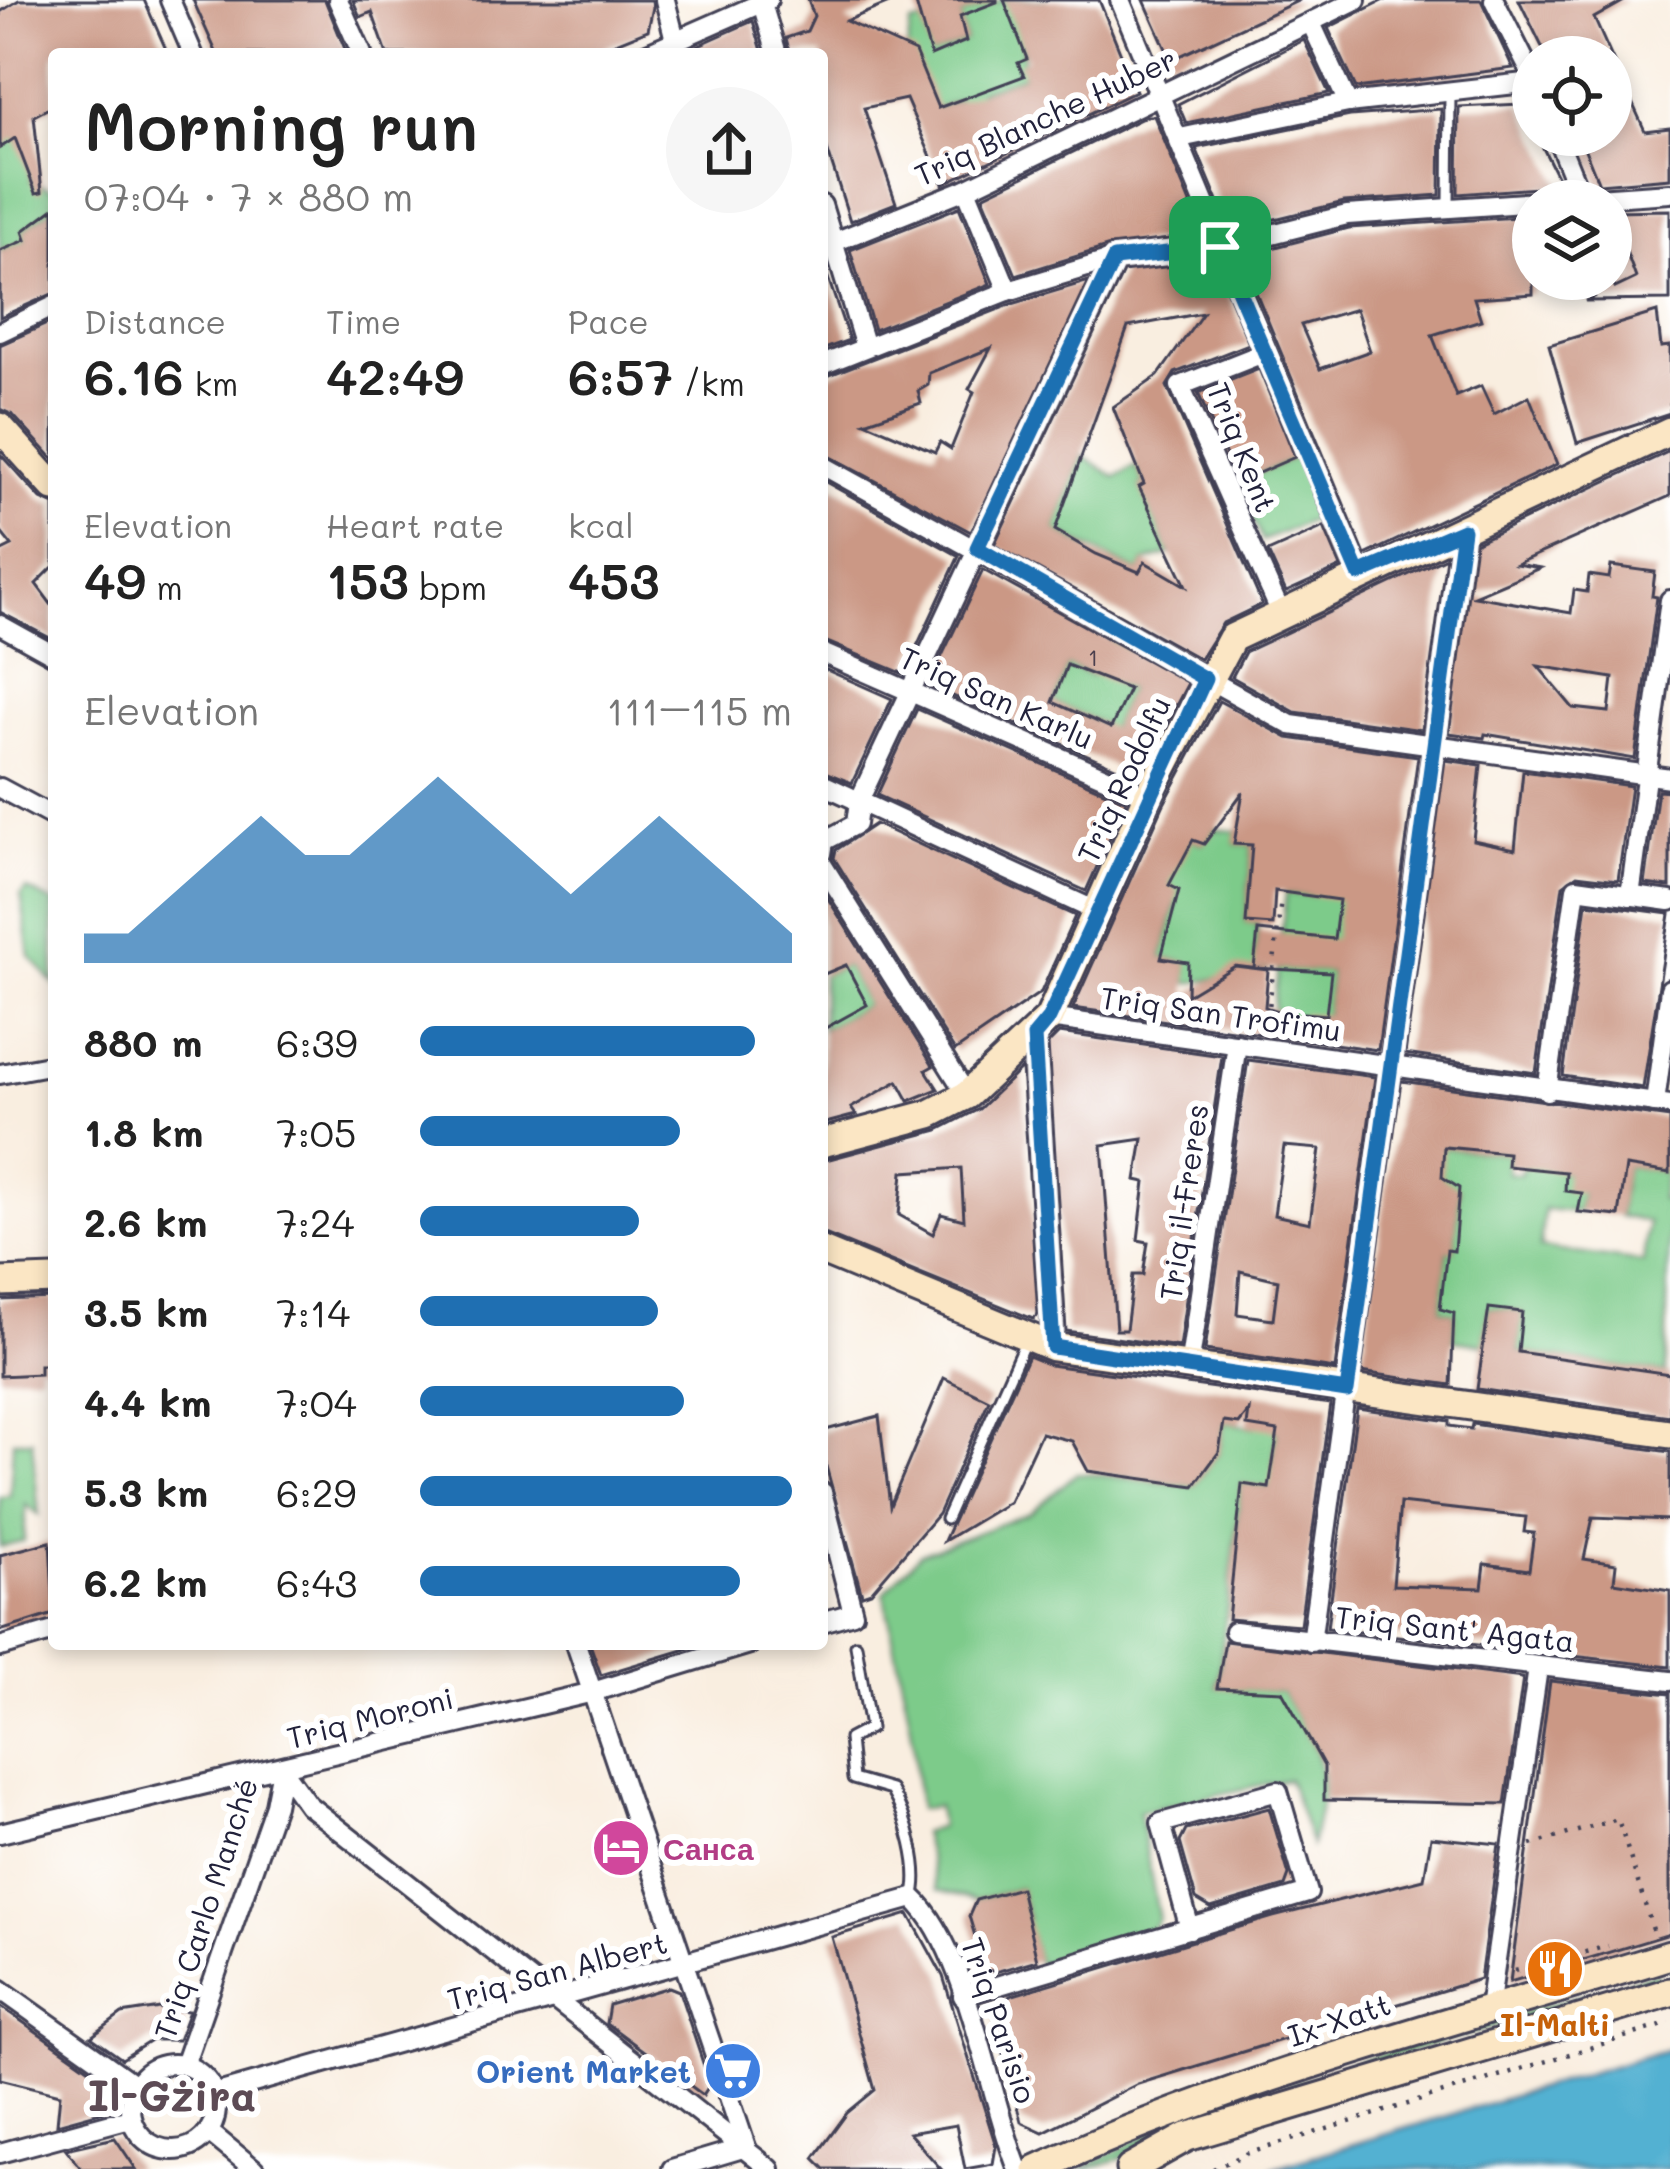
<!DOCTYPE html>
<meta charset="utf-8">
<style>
:root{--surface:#fff;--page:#f6f6f6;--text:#222;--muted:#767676;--accent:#1f6fb2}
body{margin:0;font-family:Mali,sans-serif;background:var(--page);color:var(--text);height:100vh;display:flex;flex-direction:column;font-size:45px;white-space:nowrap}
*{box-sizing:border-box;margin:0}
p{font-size:39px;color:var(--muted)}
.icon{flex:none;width:66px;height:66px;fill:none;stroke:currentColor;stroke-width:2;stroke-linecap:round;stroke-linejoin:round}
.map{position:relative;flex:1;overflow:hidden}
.sheet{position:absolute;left:48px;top:48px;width:780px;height:1602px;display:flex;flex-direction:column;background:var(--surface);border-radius:12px;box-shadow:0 6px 18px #0003}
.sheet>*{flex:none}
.fabs{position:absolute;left:1512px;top:36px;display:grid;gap:24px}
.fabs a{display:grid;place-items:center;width:120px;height:120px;border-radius:50%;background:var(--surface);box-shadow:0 6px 18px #0003;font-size:60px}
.pin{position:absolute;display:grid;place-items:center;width:102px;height:102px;color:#fff;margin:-51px;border-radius:24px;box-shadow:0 6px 18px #0006}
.round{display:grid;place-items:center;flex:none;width:126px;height:126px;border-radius:63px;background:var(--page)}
.headline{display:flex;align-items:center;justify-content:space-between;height:204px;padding:0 36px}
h1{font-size:66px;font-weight:600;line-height:90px}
.stats{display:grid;grid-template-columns:repeat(3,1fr);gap:18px;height:204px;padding:12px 36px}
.stats div{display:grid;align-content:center}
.stats b{font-size:51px;font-weight:600}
.stats small{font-size:33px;font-weight:400}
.stats p{font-size:33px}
.chart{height:336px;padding:24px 36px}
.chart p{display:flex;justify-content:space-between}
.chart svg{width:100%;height:216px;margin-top:12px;fill:var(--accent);opacity:.7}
ul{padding:0 36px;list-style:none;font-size:39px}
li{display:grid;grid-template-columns:192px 144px 1fr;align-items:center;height:90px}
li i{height:30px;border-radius:15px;background:var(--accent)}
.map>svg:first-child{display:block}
.green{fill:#7dcb8a;stroke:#507662;stroke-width:3}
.water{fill:#53b1d2;stroke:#3a6a86;stroke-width:3}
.building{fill:#cb9885;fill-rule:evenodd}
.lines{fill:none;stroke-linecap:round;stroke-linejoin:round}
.lane-casing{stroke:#424154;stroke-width:15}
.street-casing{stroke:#424154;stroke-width:24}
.secondary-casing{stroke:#424154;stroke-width:33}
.path{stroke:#424154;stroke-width:4.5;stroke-dasharray:3 9;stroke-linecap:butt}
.lane{stroke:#fff;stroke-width:9}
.street{stroke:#fff;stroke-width:18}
.secondary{stroke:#fbe6c4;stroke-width:27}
.route-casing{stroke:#fff;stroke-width:24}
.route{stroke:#1f6fb2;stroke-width:15}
.labels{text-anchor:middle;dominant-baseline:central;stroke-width:12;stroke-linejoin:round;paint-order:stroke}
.number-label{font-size:24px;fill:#4c404e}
.street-label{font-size:30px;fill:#22223b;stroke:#fff}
.hotel-label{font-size:30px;font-weight:bold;fill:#b23c85;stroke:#fff;text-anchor:start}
.food-label{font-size:30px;font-weight:bold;fill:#c56008;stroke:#fff}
.shop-label{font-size:30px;font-weight:bold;fill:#366cbe;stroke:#fff;text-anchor:end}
.district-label{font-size:42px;font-weight:bold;fill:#5d4b55;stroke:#fff}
</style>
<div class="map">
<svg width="1670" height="2169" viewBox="0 0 1670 2169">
<rect width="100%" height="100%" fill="#fff"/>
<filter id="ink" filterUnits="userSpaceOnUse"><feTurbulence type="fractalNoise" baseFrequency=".00833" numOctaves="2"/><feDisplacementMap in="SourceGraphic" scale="24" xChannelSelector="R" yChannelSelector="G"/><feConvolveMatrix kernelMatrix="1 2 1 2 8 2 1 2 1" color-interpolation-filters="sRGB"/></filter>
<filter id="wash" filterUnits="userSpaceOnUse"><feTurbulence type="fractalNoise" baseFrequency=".004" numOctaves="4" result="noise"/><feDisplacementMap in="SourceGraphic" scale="48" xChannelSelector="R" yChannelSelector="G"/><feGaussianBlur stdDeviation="2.7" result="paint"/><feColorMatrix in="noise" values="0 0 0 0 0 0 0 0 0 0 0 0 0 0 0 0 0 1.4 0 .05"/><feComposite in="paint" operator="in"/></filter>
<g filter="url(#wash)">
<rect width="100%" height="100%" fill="#f9eee0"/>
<g class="green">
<path d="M1001 0H1046L1022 45 1024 76 979 91 982 99 961 108 957 100 938 108 901 88 911 24 922 22 932 55 966 41 960 16Z"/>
<path d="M17 107 31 181 54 190V208L24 230 26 241 0 251V148Z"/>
<path d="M1082 456 1116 477 1136 466 1144 484 1140 487 1171 554 1145 562 1139 572 1055 530Z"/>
<path d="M1296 457 1323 515 1262 541 1237 483Z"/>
<path d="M1111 637 1131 648 1115 683 1129 689 1104 744 1102 724 1053 702 1067 665 1091 676Z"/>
<path d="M1215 829 1237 831 1235 844 1252 845 1246 922 1258 924 1255 958 1269 960 1268 970C1237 967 1218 982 1187 983V962L1161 958 1176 905 1168 885 1187 837 1203 844Z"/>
<path d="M1360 865 1339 940 1278 961 1286 893 1312 896Z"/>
<path d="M26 889 54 903V984L30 956 21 895Z"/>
<path d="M846 965 867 1005 822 1030V975Z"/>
<path d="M1278 969 1331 972 1326 1015 1302 1022 1273 1009Z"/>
<path d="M1429 1146 1508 1153 1507 1173 1521 1174 1523 1161 1566 1172 1582 1193 1578 1212 1544 1209 1540 1248 1643 1262 1648 1222 1619 1216 1626 1166 1665 1172 1661 1200 1670 1201 1665 1373 1518 1352 1521 1312 1489 1308 1484 1344 1453 1340 1454 1313 1440 1309 1447 1250H1454L1459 1189 1442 1180Z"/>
<path d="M1280 1411 1273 1465 1290 1490 1242 1484 1217 1687 1282 1691C1320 1759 1333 1766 1311 1845L1288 1779 1139 1812 1159 1919 1151 1930 1038 1964 1030 1935 1013 1923 1028 1919 1019 1888 976 1900 937 1890 922 1833 940 1827 937 1806 919 1809 911 1726 884 1593 920 1554 1030 1513 1077 1473 1194 1486 1219 1452 1224 1422 1254 1427Z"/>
<path d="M13 1440H32L39 1515 26 1505 24 1542 0 1547V1497L10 1496Z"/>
<path d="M1656 1973 1659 1979C1520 2021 1379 2057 1243 2105 1206 2118 1110 2169 1081 2169L1167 2125 1390 2051Z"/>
</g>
<path class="water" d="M1670 2049V2169H1271L1652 2054Z"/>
<g id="blocks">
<g class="building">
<path d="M19 0H144L168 54H54V105L34 116 42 192 36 193 15 138 0 148V12Z"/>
<path d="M193 0H325L347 54H217Z"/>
<path d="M353 0H652L653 7 648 30 589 54H387L372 12 360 17Z"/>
<path d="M808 0H896L846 21 915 52 938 108 1024 76 1018 63 1027 59 1004 0H1099L1136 91 943 184 906 99 864 108 896 203 850 221 822 133V54H790L786 38 807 31 814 16Z"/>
<path d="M915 0H997V2L960 16 966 41 931 56Z"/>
<path d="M1144 0H1300L1171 60Z"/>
<path d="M1384 0H1481L1513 68 1356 88 1328 28Z"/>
<path d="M1519 0H1626L1594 18 1645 131 1670 128V178L1599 184 1579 135H1611V57H1547Z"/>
<path d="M753 21 763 54H679L737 28Z"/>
<path d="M1304 40 1329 93 1186 123 1178 104Z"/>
<path d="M1521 104 1562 186 1458 194 1459 107Z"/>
<path d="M1441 109 1440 195 1344 202 1230 230 1196 148 1350 116Z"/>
<path d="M1147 116H1154L1203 235 1110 246 1016 275 983 196Z"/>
<path d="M959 207 990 284 874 330 850 250Z"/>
<path d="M54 208V293L0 317V251L26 240 23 231Z"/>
<path d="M1670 210V300L1585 301 1594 297 1595 279H1610L1615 288 1636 278 1611 211Z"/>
<path d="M1533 216V294L1474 298 1481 320 1432 335 1456 396 1481 386 1494 414 1529 396 1557 464 1365 555 1241 256 1349 228ZM1356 309 1370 351 1320 369 1301 325Z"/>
<path d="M822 260 849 340 822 350Z"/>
<path d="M1214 261 1249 344 1175 373 1167 386 1262 604 1223 623 1200 659 994 545 1123 272ZM1203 313 1158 376 1113 407 1144 484 1139 487 1186 586 1145 562 1139 572 1096 554 1055 530 1128 327Z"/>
<path d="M1089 281 971 532 822 452V378L1012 304ZM991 348 969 389 974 392 951 449 940 442 935 452 865 422 921 403 918 391 928 385 929 373Z"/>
<path d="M1657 312 1661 347 1670 346V413L1577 443 1549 345Z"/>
<path d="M54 321V460L13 415 0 409V345Z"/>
<path d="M1259 369 1295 457 1238 482 1198 393Z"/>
<path d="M1670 451V496L1516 564 1540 568 1474 596 1571 613 1574 590 1587 592 1589 575 1609 578 1611 566 1655 572 1652 596 1657 597 1635 759 1485 734 1484 738 1449 733 1475 543ZM1538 666 1613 678 1609 712 1573 708Z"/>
<path d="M0 454 41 499 54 505V566L36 584 54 608V640L0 612V552L12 546 0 531Z"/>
<path d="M822 480 959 556 904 674 822 640Z"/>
<path d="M1324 527 1341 567 1286 592 1268 552Z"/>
<path d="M1446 557 1422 730 1295 712 1232 677 1245 652Z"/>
<path d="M983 570 1188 683 1138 777 928 685ZM1067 665 1129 689 1111 728 1053 702Z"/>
<path d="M822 668 892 699 852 783 822 771Z"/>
<path d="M1219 701 1288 738 1418 756 1378 1050 1073 1008 1164 804ZM1243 792 1234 844 1252 845 1246 923 1273 925 1275 891 1339 900 1334 939 1258 931 1254 968 1331 972 1326 1015 1302 1013V1019L1265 1007 1268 970 1235 966 1187 995 1188 962 1161 958 1179 890 1169 885 1193 840 1204 844Z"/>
<path d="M917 709 1126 801 1086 891 877 795Z"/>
<path d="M1445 760 1481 765 1473 840 1515 849 1523 771 1631 786 1618 880 1577 875 1563 885 1536 1073 1405 1054Z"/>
<path d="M1658 790 1670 791V887L1645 884Z"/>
<path d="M875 824 1075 916 1041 992 955 1051 834 858 836 850Z"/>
<path d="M822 889 933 1066 926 1070 938 1089 909 1101 898 1081 851 1108 856 1115 822 1124V1030L867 1005 846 965 822 975Z"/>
<path d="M1587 903 1670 914 1643 1088 1563 1076Z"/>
<path d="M1059 1033 1222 1056 1179 1347 1066 1331 1048 1044ZM1143 1139 1136 1180 1145 1182 1138 1240 1148 1242 1143 1275H1133L1126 1330H1116L1102 1145Z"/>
<path d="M1248 1060 1375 1077 1335 1369 1205 1350ZM1284 1146 1320 1149 1310 1223 1274 1215ZM1240 1271 1278 1280 1273 1319 1237 1314Z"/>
<path d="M1022 1068 1038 1315 1033 1319 822 1233V1161L938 1130 979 1109ZM961 1168 964 1220 941 1214 933 1234 899 1215 903 1172Z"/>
<path d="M1401 1081 1670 1118V1173L1626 1166 1619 1216 1578 1212 1582 1193 1565 1191 1566 1172 1507 1166 1508 1153 1444 1147 1442 1177 1459 1188 1454 1251 1447 1250 1440 1309 1454 1313 1451 1385 1361 1372Z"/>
<path d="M54 1298V1365H40V1374L0 1376V1300Z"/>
<path d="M1489 1308 1522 1312 1518 1352 1670 1374V1416L1477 1389Z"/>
<path d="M1028 1356 1050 1365 1330 1404 1300 1625 1228 1619 1242 1484 1269 1488 1278 1431 1247 1426 1249 1411 1239 1424 1224 1422 1219 1452 1194 1486 1088 1471 1072 1441 1041 1433 1009 1502 944 1541Z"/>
<path d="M944 1378 989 1400 938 1514 871 1592 862 1595 822 1452V1431L879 1416 890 1506Z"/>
<path d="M1357 1408 1449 1421V1426L1471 1429 1472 1424 1670 1452V1520L1593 1517 1584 1559 1616 1564 1614 1582 1670 1591V1667L1327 1628ZM1400 1503 1526 1517 1524 1532 1534 1533 1529 1570 1485 1564 1482 1588 1393 1585Z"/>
<path d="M50 1542 54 1614 0 1631V1555Z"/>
<path d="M1225 1641 1523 1678 1505 1804 1324 1800V1766L1282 1691 1217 1688Z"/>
<path d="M590 1644H703L601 1675Z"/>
<path d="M1550 1681 1670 1694V1934L1510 1982Z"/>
<path d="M1269 1808 1289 1875 1285 1886 1211 1908 1196 1899 1180 1842 1186 1830Z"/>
<path d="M1431 1837 1499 1844 1480 1979 1138 2084 1043 2132 1021 2122 993 2013 1010 1996 1273 1917 1424 1879Z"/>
<path d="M1020 1888 1037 1960 995 1972 985 1969 969 1916 976 1900Z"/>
<path d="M909 1914 943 1976 996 2146 993 2164 965 2169 956 2125 909 2133 941 2169H825L814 2158 847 2113 875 2090 832 1937Z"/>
<path d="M669 1987 679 1991 710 2084 703 2095 606 2023 609 2005Z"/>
<path d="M0 2006 111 2084 104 2111 57 2124 60 2094 0 2079Z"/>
<path d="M160 2008 189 2011 178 2040H152L122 2059 91 2037 122 2014Z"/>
<path d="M115 2138 136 2169H82L66 2149Z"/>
</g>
</g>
</g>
<g filter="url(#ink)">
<use href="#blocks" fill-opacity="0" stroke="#424154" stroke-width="3"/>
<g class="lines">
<defs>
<g id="lane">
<path d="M1449 204 1450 92"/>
<path d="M946 1519 1027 1337"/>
<path d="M856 1645 870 1728 849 1739 853 1779 891 1790C907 1817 922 1869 913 1898"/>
</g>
<g id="street">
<path d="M170 0 193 54"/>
<path d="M338 0 362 54"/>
<path d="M665 0 675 40"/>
<path d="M761 0 777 54"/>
<path d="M1120 0 1359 575"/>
<path d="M1494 0 1533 77"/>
<path d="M1311 23 1348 103"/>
<path d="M645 54 768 0"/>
<path d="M1556 135 1582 199"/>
<path d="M1180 138 1348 103 1533 82"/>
<path d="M966 189 1008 291"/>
<path d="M822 205 865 347"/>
<path d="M822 247 966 189 1356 0"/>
<path d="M0 332 54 306"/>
<path d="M1266 352 1180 386 1280 611"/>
<path d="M822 365 1008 291 1114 259 1220 247 1347 215 1670 193"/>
<path d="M822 465 1291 725 1670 778"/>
<path d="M0 625 54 655"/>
<path d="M822 653 1148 796"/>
<path d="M822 784 1098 912"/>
<path d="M0 788 54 817"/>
<path d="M822 854 824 841 856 824 859 801 1114 259"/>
<path d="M822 864 967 1095"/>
<path d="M1630 896 1670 600"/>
<path d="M1049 1018 1670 1105"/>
<path d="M1034 1036 1053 1347"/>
<path d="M0 1074 54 1064"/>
<path d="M1547 1091 1576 888 1670 901"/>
<path d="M1655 1103 1670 989"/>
<path d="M1189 1368 1237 1044"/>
<path d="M822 1492 853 1613 822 1622"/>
<path d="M1234 1631 1670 1681"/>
<path d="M1311 1642 1463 530"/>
<path d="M576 1644 746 2147"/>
<path d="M0 1647 54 1631"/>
<path d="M282 1769 308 1805 770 2169"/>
<path d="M0 1833 589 1693 750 1644"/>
<path d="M0 1989 135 2085"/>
<path d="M963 1996 1308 1893 1278 1791 1161 1823 1190 1929"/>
<path d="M1489 2009 1538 1668"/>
<circle cx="173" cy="2107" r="43"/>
<path d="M184 2065 275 1805 282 1769"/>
<path d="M214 2094 913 1898C967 1947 989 2098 1018 2169"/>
<path d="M209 2132 254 2169"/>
<path d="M0 2153 130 2118"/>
<path d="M672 2169 746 2147"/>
</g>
<g id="secondary">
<path d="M0 427 54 487"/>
<path d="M822 1143 930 1114 967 1095 1049 1018 1148 796 1232 638 1670 431"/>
<path d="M822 1251 1053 1347 1670 1434"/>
<path d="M0 1282 54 1280"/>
<path d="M1037 2169C1241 2075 1456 2022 1670 1955"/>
<path d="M1130 2169 1187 2137 1670 1992"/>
</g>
</defs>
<use href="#lane" class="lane-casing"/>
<use href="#street" class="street-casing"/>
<use href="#secondary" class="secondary-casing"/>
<g class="path">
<path d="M1268 1017 1281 899"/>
<path d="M1531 1845 1618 1819 1654 1933"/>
<path d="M1515 1971 1608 1946"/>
<path d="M145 2102 205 2112"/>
<path d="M1213 2169 1246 2154 1670 2023"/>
</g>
<use href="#lane" class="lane"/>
<use href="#street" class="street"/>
<use href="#secondary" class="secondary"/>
</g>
</g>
<g class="lines" filter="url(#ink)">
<defs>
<path id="route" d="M1220 247 1359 574 1463 530 1347 1391 1053 1347 1034 1036 1049 1018 1205 679 977 548 1114 259Z"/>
</defs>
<use href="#route" class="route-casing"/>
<use href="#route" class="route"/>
</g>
<defs>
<symbol id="hotel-disc" viewBox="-11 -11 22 22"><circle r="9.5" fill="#d1479c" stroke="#fff"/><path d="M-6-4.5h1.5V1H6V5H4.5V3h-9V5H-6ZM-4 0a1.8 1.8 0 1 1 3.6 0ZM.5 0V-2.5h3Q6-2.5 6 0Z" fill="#fff"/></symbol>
<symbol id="restaurant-disc" viewBox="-11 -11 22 22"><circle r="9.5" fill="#e8710a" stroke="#fff"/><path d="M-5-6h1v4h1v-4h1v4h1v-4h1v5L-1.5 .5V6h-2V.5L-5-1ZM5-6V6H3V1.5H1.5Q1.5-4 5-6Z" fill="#fff"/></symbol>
<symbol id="supermarket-disc" viewBox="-11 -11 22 22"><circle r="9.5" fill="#3f7fe0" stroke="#fff"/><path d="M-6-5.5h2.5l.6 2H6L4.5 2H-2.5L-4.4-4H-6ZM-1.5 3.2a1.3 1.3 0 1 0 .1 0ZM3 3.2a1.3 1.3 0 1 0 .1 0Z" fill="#fff"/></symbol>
</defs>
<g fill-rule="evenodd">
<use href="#hotel-disc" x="588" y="1815" width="66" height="66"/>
<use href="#restaurant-disc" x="1522" y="1936" width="66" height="66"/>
<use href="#supermarket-disc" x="700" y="2038" width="66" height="66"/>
</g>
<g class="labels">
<g class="number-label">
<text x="1093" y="656">1</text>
</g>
<g class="street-label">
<text transform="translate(1045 116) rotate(-25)">Triq Blanche Huber</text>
<text transform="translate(1243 447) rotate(68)">Triq Kent</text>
<text transform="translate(997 697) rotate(24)">Triq San Karlu</text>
<text transform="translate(1123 779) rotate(-65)">Triq Rodolfu</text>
<text transform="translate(1221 1013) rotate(8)">Triq San Trofimu</text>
<text transform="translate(1183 1202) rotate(-82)">Triq il-Freres</text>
<text transform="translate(1455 1628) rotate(6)">Triq Sant' Agata</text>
<text transform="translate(370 1717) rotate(-14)">Triq Moroni</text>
<text transform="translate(205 1908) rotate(-72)">Triq Carlo Manché</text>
<text transform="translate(557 1970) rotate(-15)">Triq San Albert</text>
<text transform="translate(1339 2019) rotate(-19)">Ix-Xatt</text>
<text transform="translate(1000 2020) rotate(71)">Triq Parisio</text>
</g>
<g class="hotel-label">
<text x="663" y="1848">Санса</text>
</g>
<g class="food-label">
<text x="1555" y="2024">Il-Malti</text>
</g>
<g class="shop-label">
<text x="691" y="2071">Orient Market</text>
</g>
<g class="district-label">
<text x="172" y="2094">Il-Gżira</text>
</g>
</g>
</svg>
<div class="fabs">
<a><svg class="icon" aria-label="locate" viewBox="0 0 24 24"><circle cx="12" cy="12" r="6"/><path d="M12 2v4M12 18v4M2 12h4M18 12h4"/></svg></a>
<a><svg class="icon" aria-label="layers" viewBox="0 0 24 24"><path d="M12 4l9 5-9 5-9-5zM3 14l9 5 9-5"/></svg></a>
</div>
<div class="pin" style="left:1220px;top:247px;background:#1e9e55"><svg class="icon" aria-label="arrive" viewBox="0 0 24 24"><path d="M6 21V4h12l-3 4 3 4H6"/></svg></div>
<section class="sheet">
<div class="headline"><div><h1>Morning run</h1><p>07:04 · 7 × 880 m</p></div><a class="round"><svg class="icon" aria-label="share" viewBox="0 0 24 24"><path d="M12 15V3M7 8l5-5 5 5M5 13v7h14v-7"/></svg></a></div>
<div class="stats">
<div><p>Distance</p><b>6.16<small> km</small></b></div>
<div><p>Time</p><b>42:49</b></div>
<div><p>Pace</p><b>6:57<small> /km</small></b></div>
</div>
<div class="stats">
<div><p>Elevation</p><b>49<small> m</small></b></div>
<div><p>Heart rate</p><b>153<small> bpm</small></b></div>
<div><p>kcal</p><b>453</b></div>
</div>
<div class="chart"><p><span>Elevation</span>111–115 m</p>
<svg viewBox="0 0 160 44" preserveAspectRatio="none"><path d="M0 44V38L10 38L20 30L30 22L40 14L50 22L60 22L70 14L80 6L90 14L100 22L110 30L120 22L130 14L140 22L150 30L160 38V44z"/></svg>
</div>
<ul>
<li><b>880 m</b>6:39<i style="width:90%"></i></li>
<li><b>1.8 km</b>7:05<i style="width:70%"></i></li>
<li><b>2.6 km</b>7:24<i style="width:59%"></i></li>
<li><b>3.5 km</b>7:14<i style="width:64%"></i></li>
<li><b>4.4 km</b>7:04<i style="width:71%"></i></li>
<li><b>5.3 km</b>6:29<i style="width:100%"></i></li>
<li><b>6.2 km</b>6:43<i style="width:86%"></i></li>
</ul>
</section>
</div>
